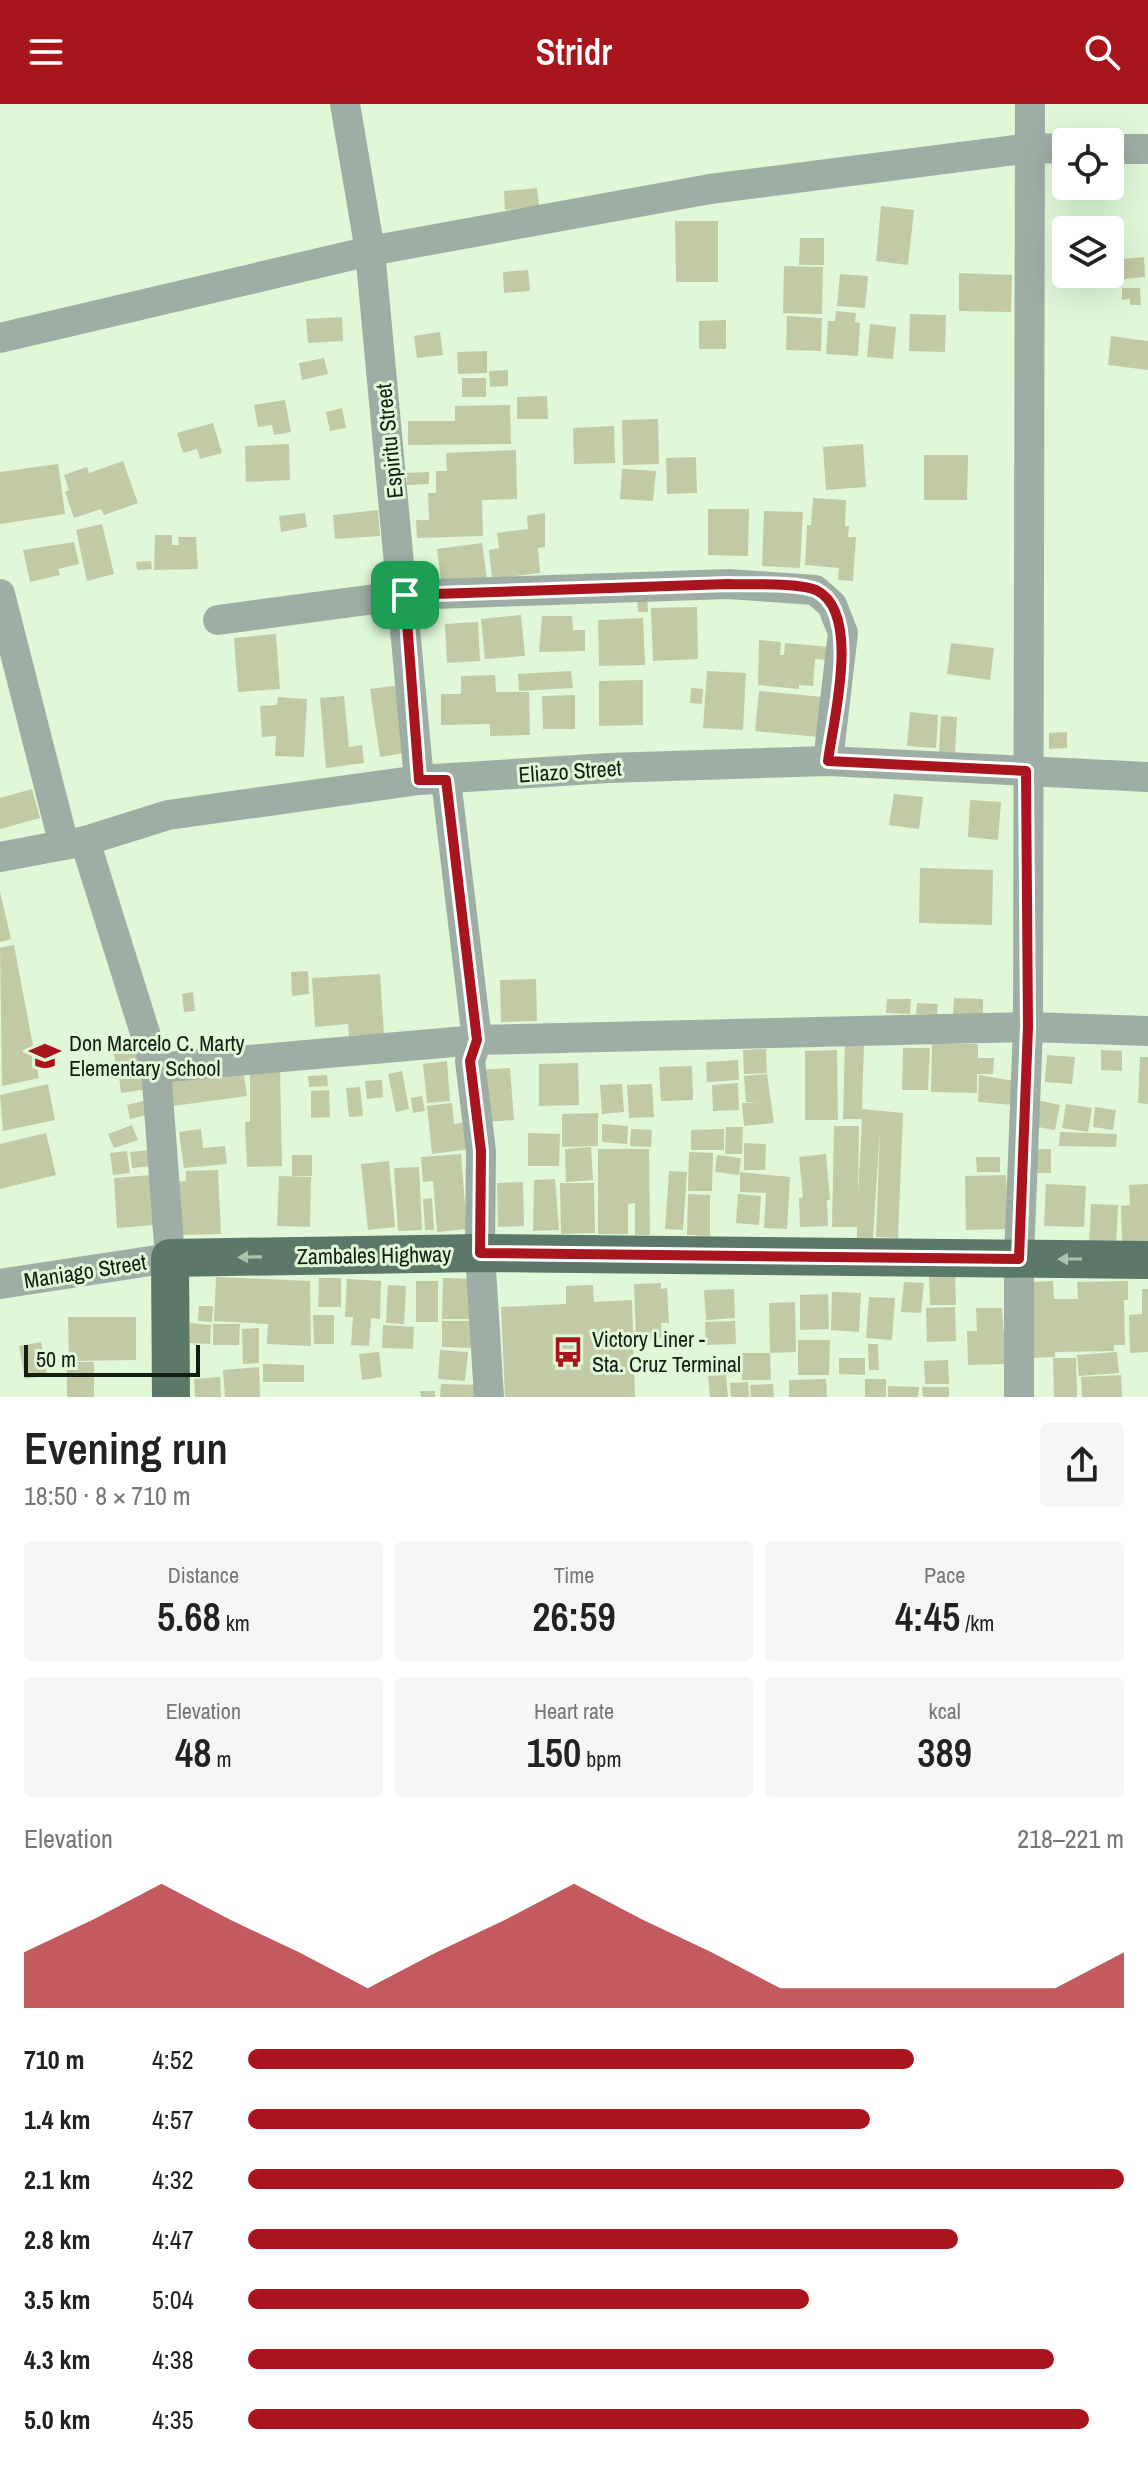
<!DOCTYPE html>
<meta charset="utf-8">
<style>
:root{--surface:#fff;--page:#f6f6f6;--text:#222;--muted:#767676;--accent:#a9151c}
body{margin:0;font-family:"Archivo Narrow",sans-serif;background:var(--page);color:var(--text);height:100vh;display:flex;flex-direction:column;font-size:30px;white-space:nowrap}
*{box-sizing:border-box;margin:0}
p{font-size:26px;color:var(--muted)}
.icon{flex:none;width:44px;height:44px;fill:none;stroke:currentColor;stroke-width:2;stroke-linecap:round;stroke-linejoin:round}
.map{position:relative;height:1293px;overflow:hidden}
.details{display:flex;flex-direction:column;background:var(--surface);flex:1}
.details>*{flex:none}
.buttons{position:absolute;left:1052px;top:24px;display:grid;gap:16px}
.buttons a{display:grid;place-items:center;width:72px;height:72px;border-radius:8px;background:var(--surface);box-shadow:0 8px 32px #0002;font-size:40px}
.scale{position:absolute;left:24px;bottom:20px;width:176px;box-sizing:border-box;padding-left:8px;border:4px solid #141d11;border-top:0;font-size:22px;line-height:28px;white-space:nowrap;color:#141d11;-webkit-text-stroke:6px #e0f8d8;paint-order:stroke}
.pin{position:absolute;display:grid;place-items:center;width:68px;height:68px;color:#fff;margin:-34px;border-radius:16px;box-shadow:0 4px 12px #0006}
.round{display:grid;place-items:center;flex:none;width:84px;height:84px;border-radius:8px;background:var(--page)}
.head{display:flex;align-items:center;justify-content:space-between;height:136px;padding:0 24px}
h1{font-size:44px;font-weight:600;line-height:60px}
.metrics{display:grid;grid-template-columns:repeat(3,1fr);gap:12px;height:136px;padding:8px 24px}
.metrics div{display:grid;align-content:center;border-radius:8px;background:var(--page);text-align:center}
.metrics b{font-size:40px;font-weight:600}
.metrics small{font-size:22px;font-weight:400}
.metrics p{font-size:22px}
.chart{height:224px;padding:16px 24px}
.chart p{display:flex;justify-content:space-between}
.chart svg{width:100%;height:144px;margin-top:8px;fill:var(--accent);opacity:.7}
ul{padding:0 24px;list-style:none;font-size:26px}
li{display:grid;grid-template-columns:128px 96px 1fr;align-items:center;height:60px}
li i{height:20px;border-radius:10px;background:var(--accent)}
header{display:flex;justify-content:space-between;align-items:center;height:104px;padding:0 24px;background:var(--accent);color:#fff;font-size:36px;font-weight:600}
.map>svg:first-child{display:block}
.building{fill:#c2c9a5}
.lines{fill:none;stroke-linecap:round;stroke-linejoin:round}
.minor{stroke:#9eaea5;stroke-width:30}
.major{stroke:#5b7868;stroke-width:38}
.oneway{fill:#abc5ab}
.route-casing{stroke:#fff;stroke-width:16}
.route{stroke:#a9151c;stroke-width:10}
.labels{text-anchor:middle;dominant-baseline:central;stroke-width:6;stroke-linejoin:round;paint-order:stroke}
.street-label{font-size:22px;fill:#141d11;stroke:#e0f8d8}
.poi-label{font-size:22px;fill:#141d11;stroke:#e0f8d8;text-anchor:start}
</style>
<header><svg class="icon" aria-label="menu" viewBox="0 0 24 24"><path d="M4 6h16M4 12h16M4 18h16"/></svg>Stridr<svg class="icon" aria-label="search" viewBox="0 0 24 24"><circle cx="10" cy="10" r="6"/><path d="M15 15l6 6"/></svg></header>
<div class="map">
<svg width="1148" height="1293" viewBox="0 0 1148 1293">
<rect width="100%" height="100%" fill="#e0f8d8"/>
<g class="building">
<path d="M537 84 539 102 505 106 504 87Z"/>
<path d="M881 102 914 106 908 161 876 157Z"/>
<path d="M675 117H718V178H676Z"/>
<path d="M800 134H824V161H799Z"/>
<path d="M1144 153 1145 173 1124 175 1122 155Z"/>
<path d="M784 162 823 163 822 210 783 209Z"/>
<path d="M528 166 530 187 504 189 503 168Z"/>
<path d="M959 169 1012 171 1011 208 959 207Z"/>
<path d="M840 170 868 172 865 204 837 202Z"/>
<path d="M1122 184H1140L1141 201H1130V195L1122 196Z"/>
<path d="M836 207 856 209 855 218 860 219 858 252 826 250 828 217H835Z"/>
<path d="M910 210 946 211 945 248 909 247Z"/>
<path d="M787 212 822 214 821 247 786 246Z"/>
<path d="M342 213 343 237 308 239 306 215Z"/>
<path d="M726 216V245H699V217Z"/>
<path d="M870 220 896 223 893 255 867 253Z"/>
<path d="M440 228 443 251 417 254 414 232Z"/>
<path d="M1111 232 1148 237V266L1108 261Z"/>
<path d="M487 247V269L458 270 457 248Z"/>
<path d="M324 254 328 270 302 276 299 259Z"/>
<path d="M508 266V282L490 283 489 267Z"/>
<rect x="462" y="274" width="24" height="19"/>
<path d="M547 292 548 315H517V293Z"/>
<path d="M285 296 291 328 274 331 272 321 258 323 254 301Z"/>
<path d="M510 301 511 340 408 341V317H455V302Z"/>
<path d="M342 304 346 324 330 327 326 308Z"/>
<path d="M658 315 659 360 623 361 622 316Z"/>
<path d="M213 319 222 349 200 355 197 345 183 349 177 329Z"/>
<path d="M614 322 615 359 574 360 573 324Z"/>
<path d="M289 340 290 376 246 378 245 342Z"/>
<path d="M863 340 866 383 826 386 823 343Z"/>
<path d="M516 346 517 395 482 396 483 432 417 434 416 416H429L428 389H436V367H447L446 349Z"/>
<path d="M924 351H968L967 396H924Z"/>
<path d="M696 353 697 389 667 390 666 354Z"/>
<path d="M123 357 138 399 104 411 101 405 74 414 65 388 69 386 64 371 87 363 89 369Z"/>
<path d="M58 360 65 410 0 420V368Z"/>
<path d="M622 365 656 367 653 397 620 395Z"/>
<path d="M429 368V380L407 381V369Z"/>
<path d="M813 394 846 396 845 422H849L848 433H856L853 477 838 476 839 464 805 461 807 421H811Z"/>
<path d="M708 405H749L748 452 708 451Z"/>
<path d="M378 406 380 432 335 435 333 411Z"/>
<path d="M764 407 803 408 800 464 762 462Z"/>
<path d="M305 409 307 423 281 428 279 412Z"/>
<path d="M545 409V443L538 444 540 469 492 475 489 446 499 444 497 429 528 425 527 412Z"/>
<path d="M102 420 114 470 87 477 76 426Z"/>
<path d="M155 431H172V441H179L178 433H196L198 465 154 466Z"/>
<path d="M74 438 79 460 58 465 60 471 30 478 23 446Z"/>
<path d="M482 439 487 476 442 483 437 445Z"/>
<path d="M151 457 152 465 137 466 136 458Z"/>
<path d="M647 491 648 508H638L637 492Z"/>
<path d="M697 503 698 555 653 557 651 504Z"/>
<path d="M521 511 525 552 485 555 481 515Z"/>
<path d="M542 512H572L573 526H585V547L539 548Z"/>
<path d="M643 514 645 561 599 562 598 516Z"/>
<path d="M478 518 480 557 447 559 445 520Z"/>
<path d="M276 530 280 585 238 588 234 534Z"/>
<path d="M759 536 781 538 780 551H784L785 539 830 543 829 556 815 555 813 582 799 581V585L758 581Z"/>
<path d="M951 539 994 544 990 576 947 570Z"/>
<path d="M571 567 573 584 519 587 518 570Z"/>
<path d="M707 567 746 569 743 626 703 624Z"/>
<path d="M495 571 496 588H529L530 631 490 632V620L441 621V590H461V572Z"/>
<path d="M643 576V621L599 622V577Z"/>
<path d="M400 581 410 648 380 653 370 585Z"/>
<path d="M691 584 703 585 702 600 690 599Z"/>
<path d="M759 587 823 593 819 633 755 627Z"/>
<path d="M575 591V625H543L542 592Z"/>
<path d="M344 592 349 643 362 641 364 659 326 664 320 594Z"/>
<path d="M278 593 307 595 304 653 275 652 276 632 262 633 260 602 277 601Z"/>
<path d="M910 608 938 611 936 644 907 642Z"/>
<path d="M941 612 957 613 955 649 939 648Z"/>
<path d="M1067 628V644L1049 645V629Z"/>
<path d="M32 685 40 714 0 725V694Z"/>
<path d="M894 690 923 693 919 725 889 721Z"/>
<path d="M970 696 1001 698 998 736 968 733Z"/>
<path d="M920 764 993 766 992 821 919 819Z"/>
<path d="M0 788 11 835 0 838Z"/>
<path d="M14 841 39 974 2 982 0 844Z"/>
<path d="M308 867 309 890 292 892 291 868Z"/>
<path d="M380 870 384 930 349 932 348 920 315 923 312 874Z"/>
<path d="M536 875 537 917 501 918 500 876Z"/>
<path d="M193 888 195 907 184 908 182 890Z"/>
<path d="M954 894 983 895V911L953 910Z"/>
<path d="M887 895H911L910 910 886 909Z"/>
<path d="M917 899 938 900 937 911 916 910Z"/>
<path d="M845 937 864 938 862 1005 903 1009 898 1134 876 1133 880 1024 873 1134H857V1123H832L834 1022H859L858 1093 862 1015H843Z"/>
<path d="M932 940H978V954H994L993 970H977V989L931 988Z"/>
<path d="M142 944 146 963 117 969 114 950Z"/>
<path d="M903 944H930L928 986H902Z"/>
<path d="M766 945 767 969 744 970 743 946Z"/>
<path d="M837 946 838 1016H805V947Z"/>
<path d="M1101 946 1122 947V967L1101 966Z"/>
<path d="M1047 951 1075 953 1072 980 1045 978Z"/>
<path d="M1140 953H1148V1000L1138 999Z"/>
<path d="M738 956 739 976 707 978 706 958Z"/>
<path d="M447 957 450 997 427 999 423 960Z"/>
<path d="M578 959 579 1001 539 1002V960Z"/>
<path d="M692 962 693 996 661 997 659 963Z"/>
<path d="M250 964H280L282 1062 247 1063 245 1018H250Z"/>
<path d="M510 964 514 1016 483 1018 480 966Z"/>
<path d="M243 965 247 992 173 1002 170 975Z"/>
<path d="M145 967 148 985 121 989 119 972Z"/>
<path d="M402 967 409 1005 396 1008 388 970Z"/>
<path d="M767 970 774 1019 744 1022 742 999 760 998H746L744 972Z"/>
<path d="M327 971 328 982 309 983 308 972Z"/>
<path d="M979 971 1014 977 1013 1001 978 998Z"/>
<path d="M382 976 383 993 367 995 365 977Z"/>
<path d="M738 979 739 1006 713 1007 712 981Z"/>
<path d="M48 980 55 1016 3 1027 0 991Z"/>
<path d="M622 980 624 1008 602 1010 600 981Z"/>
<path d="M652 980 654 1013 629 1014 627 981Z"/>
<path d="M360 983 363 1012 349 1013 346 984Z"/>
<path d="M329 986 330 1013 311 1014V987Z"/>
<path d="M422 992 425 1007 413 1009 411 994Z"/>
<path d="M147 996 150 1010 130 1015 127 1001Z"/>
<path d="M1037 996 1060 1001 1055 1026 1032 1022Z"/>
<path d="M452 999 454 1020 467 1018 470 1045 432 1050 427 1002Z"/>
<path d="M1066 1000 1092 1004 1088 1028 1062 1024Z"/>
<path d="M1095 1003 1116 1006 1113 1026 1093 1023Z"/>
<path d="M598 1009V1042L562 1043V1010Z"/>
<path d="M602 1020 628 1022 627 1040 602 1038Z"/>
<path d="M132 1021 138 1036 114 1044 108 1030Z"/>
<path d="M726 1023H743L742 1050H725Z"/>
<path d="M201 1025 203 1044 225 1042 227 1060 184 1064 179 1028Z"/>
<path d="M631 1025 652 1026 651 1043 630 1042Z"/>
<path d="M724 1025V1046H691V1026Z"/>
<path d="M1060 1028 1117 1030 1116 1043 1059 1042Z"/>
<path d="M46 1029 56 1071 0 1085V1040Z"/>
<path d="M528 1029 560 1030 559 1062H528Z"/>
<path d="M744 1039 766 1040 765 1066H744Z"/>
<path d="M591 1043 593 1076 566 1078 565 1045Z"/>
<path d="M598 1045H649L650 1131H635V1099L628 1100V1130H598Z"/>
<rect x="1033" y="1045" width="18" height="24"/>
<path d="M151 1046 152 1062 132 1064 130 1048Z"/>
<path d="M127 1047 130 1069 113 1071 110 1049Z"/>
<path d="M689 1048 713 1049 712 1087H688Z"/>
<path d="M461 1050 467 1125 437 1128 433 1077 423 1078 421 1053Z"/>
<path d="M826 1050 830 1096H827L828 1122 800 1123 799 1094 803 1093 799 1053Z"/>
<rect x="292" y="1051" width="20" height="21"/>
<path d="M717 1051 741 1054 739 1071 715 1068Z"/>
<path d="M976 1053H1000V1068H977Z"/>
<path d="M389 1057 395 1123 368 1126 361 1060Z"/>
<path d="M419 1063 422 1126 398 1127 394 1064Z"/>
<path d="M218 1066 221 1130 177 1131 176 1078 186 1077V1067Z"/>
<path d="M669 1067 687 1068 683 1126 665 1125Z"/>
<path d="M740 1068 790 1073 787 1125 764 1124 766 1089 740 1088Z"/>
<path d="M151 1071 155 1121 117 1124 114 1074Z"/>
<path d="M1006 1071 1008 1125 966 1126 965 1072Z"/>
<path d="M279 1072 311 1073 310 1123 277 1122Z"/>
<path d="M555 1075 559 1126 533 1127 534 1076Z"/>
<path d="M523 1078 524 1122 498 1123 497 1079Z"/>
<path d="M560 1079H594L595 1129 561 1130Z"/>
<path d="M1046 1080 1086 1082 1084 1123 1044 1122Z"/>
<path d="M1148 1080V1137L1122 1139 1121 1102 1130 1101 1129 1081Z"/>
<path d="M688 1090 710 1091V1132L687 1131Z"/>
<path d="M738 1090 761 1092 759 1121 736 1119Z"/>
<path d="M432 1094 434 1126H425L423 1095Z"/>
<path d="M1091 1100 1118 1101 1116 1142 1089 1141Z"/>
<path d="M955 1170 956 1201H930L929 1171Z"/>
<path d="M216 1173 310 1177 311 1242 267 1240 268 1220 214 1217Z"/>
<path d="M319 1174H341V1203H318Z"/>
<path d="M443 1174 477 1175 476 1215H442Z"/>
<path d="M347 1175 381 1177 380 1215 371 1214 369 1242 351 1241 353 1213H345Z"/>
<rect x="416" y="1177" width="22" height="41"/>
<path d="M1053 1177 1054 1195H1078L1077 1178 1128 1177V1196H1124L1125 1241H1114V1247L1055 1248V1253L1029 1254 1030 1178Z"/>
<path d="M904 1178 924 1179 921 1209 901 1208Z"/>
<path d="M661 1179V1185L667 1184 669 1219H661L662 1234 636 1235 634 1180Z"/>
<path d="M388 1181 406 1182 404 1220 386 1219Z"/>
<path d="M593 1181 594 1198 632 1196 635 1293H505L501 1203 566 1200V1182Z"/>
<path d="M734 1185 735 1214 706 1216 704 1186Z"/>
<path d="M1142 1185H1148V1248L1130 1249 1129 1211 1142 1210Z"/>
<path d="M832 1188 861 1189 859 1228 831 1226Z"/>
<path d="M828 1190 829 1225 800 1226V1191Z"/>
<path d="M869 1193 895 1194 892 1236 866 1234Z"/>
<path d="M795 1198 796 1248 770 1249 771 1276H742V1249H770L769 1199Z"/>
<path d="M199 1202H213L212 1218 198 1217Z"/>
<path d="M955 1203 956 1237 927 1238 926 1204Z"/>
<path d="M976 1204H1002L1006 1260 968 1261 967 1227H977Z"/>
<path d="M313 1211H334V1240H314Z"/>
<path d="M68 1213H136V1256L69 1257Z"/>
<path d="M442 1217H476L475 1244 442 1243Z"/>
<path d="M735 1217 736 1240 706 1241 705 1218Z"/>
<path d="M190 1219 211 1221 210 1240 189 1239Z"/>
<path d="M213 1220H240L239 1241H213Z"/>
<path d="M383 1221 414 1223 413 1245 382 1244Z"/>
<path d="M259 1224V1259L243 1260 242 1225Z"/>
<path d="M798 1236H830L829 1271H798Z"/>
<path d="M41 1238 47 1271 25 1275 19 1242Z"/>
<path d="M868 1240H878L879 1266H869Z"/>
<path d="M440 1246 468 1248 465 1277 438 1275Z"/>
<path d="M379 1248 382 1273 362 1276 359 1250Z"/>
<path d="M1117 1248 1119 1269 1079 1272 1077 1251Z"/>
<path d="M839 1254H865V1271L839 1270Z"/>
<path d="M1053 1254H1076L1077 1293H1054Z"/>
<path d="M948 1256 949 1280H925L924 1257Z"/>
<rect x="67" y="1258" width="27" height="35"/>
<path d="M263 1260 304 1261V1278H263Z"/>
<path d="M259 1263 260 1293H225L223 1266Z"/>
<path d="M726 1271 728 1293H710L708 1272Z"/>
<path d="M1121 1271 1122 1293H1082L1081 1273Z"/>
<path d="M220 1273 221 1293H195L194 1275Z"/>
<path d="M826 1275 827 1293H789V1276Z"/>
<rect x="865" y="1275" width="21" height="18"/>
<path d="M748 1278 749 1293H731L730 1279Z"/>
<path d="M441 1280 481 1281V1293H440Z"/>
<path d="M773 1280 774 1293H751L750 1281Z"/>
<path d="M888 1282 919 1283 918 1293H888Z"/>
<path d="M922 1283H949V1293H923Z"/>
<path d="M420 1287H435V1293H421Z"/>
</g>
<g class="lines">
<g class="minor">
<path d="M345 0 370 147 419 676"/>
<path d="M1110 45H1148"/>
<path d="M0 234 370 147 710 85 1030 44 1066 45"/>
<path d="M0 490 64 741"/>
<path d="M218 516 405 491 728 480 815 486 832 501 843 529 828 657"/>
<path d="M446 676 477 936 470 957 481 1047 480 1149 489 1293"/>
<path d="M0 753 85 737 168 711 419 676 608 664 828 657 1148 673"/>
<path d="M156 964 477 936 1028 923 1148 927"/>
<path d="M0 1180 170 1154 156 964 85 737"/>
<path d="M1019 1293V1155L1028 923 1030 0"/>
</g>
<path class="major" d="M171 1293 170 1154 480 1149 1148 1156"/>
</g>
<defs><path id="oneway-solid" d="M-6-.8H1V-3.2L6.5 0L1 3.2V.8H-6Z" transform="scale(2)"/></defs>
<g class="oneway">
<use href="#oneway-solid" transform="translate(250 1153) rotate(179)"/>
<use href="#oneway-solid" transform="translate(1070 1155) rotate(-180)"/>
</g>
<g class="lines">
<defs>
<path id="route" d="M728 480C750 481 796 478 816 486 862 508 833 617 828 657L1026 667 1028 923 1019 1155 480 1149 481 1047 470 957 477 936 446 676H419L405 491Z"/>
</defs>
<use href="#route" class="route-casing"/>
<use href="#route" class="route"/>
</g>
<defs>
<symbol id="school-bare" viewBox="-9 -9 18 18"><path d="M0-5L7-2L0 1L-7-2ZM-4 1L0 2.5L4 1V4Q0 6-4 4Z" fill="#a9151c" stroke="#e0f8d8" stroke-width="2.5" paint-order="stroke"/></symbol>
<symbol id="bus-bare" viewBox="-9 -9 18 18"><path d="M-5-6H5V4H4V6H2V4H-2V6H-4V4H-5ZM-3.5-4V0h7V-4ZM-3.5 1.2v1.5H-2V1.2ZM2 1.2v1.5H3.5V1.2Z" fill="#a9151c" stroke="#e0f8d8" stroke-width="2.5" paint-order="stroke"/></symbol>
</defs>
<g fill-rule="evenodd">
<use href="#school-bare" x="23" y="930" width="44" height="44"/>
<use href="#bus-bare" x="546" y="1226" width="44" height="44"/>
</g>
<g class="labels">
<g class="street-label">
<text transform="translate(389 337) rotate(-96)">Espiritu Street</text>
<text transform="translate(570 667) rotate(-4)">Eliazo Street</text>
<text transform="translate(374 1151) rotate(-1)">Zambales Highway</text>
<text transform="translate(85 1167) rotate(-9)">Maniago Street</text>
</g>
<g class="poi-label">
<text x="69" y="939">Don Marcelo C. Marty<tspan x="69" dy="25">Elementary School</tspan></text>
<text x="592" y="1235">Victory Liner -<tspan x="592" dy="25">Sta. Cruz Terminal</tspan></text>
</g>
</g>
</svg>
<div class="buttons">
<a><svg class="icon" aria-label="locate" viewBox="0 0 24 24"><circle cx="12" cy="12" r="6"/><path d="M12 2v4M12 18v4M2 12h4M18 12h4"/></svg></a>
<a><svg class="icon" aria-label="layers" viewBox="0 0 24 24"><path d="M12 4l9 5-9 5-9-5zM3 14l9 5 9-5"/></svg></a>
</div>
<div class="scale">50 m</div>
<div class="pin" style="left:405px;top:491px;background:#1e9e55"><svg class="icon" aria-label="arrive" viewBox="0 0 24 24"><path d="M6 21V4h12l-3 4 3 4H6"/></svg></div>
</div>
<section class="details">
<div class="head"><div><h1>Evening run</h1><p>18:50 · 8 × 710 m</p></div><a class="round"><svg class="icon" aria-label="share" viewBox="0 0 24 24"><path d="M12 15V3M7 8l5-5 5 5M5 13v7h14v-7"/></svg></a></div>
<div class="metrics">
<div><p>Distance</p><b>5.68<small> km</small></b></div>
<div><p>Time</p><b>26:59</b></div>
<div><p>Pace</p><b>4:45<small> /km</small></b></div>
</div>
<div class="metrics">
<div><p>Elevation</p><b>48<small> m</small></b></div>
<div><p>Heart rate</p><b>150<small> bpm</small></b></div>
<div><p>kcal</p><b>389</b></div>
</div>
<div class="chart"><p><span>Elevation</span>218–221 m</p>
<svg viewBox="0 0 160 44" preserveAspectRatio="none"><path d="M0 44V27L10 17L20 6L30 17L40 27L50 38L60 27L70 17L80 6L90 17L100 27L110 38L120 38L130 38L140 38L150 38L160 27V44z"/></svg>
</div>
<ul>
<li><b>710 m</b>4:52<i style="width:76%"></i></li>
<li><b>1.4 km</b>4:57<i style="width:71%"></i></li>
<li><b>2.1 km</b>4:32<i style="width:100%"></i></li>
<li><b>2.8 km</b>4:47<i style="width:81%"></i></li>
<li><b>3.5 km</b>5:04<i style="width:64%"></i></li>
<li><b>4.3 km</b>4:38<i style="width:92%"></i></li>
<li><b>5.0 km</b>4:35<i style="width:96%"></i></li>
</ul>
</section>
